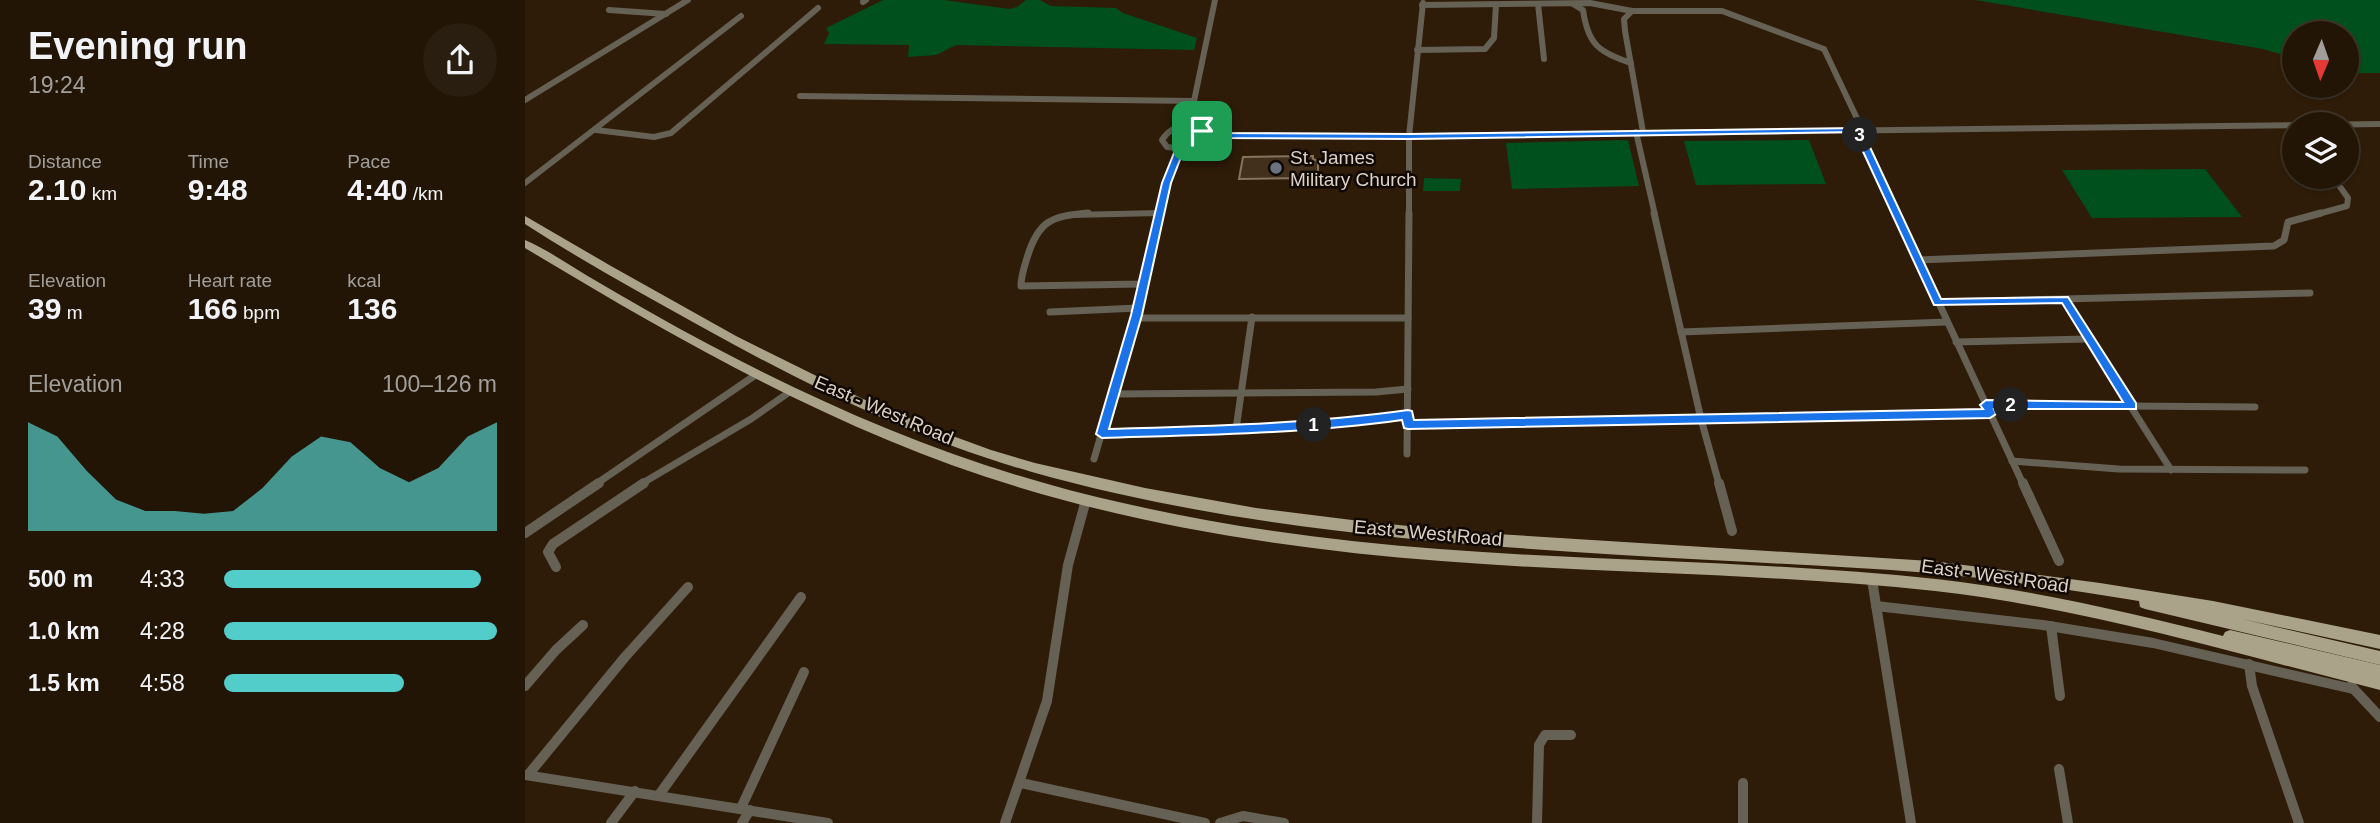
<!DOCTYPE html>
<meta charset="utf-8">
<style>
:root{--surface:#221506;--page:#2a1e10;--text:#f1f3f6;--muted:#a29f9b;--line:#3f3428;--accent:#53cdca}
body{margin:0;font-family:Arial,sans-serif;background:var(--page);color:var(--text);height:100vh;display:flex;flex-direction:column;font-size:26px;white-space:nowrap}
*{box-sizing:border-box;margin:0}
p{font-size:23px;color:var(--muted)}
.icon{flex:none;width:38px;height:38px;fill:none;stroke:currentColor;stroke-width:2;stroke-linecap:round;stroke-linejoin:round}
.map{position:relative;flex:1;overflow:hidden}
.drawer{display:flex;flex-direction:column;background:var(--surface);width:525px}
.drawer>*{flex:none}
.needle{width:46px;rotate:182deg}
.tools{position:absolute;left:1757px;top:21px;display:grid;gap:14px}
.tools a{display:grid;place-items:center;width:77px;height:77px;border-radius:50%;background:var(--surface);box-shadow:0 2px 5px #0004,0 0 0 2px var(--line);font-size:35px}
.pin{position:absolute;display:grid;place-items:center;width:60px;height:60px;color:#fff;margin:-30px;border-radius:14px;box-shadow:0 4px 10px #0006}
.km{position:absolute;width:35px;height:35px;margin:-18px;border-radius:50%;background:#222;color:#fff;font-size:19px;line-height:35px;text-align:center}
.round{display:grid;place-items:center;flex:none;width:74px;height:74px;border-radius:37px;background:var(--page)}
.overview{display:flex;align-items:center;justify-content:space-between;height:119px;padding:0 28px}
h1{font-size:38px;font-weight:600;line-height:52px}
.stats{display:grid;grid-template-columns:repeat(3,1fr);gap:10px;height:119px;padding:7px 28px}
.stats div{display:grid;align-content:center}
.stats b{font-size:30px;font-weight:600}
.stats small{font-size:19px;font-weight:400}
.stats p{font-size:19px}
.chart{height:196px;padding:14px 28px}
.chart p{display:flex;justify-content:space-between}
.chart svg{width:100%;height:126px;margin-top:7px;fill:var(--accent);opacity:.7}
ul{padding:0 28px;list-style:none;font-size:23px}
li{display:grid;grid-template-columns:112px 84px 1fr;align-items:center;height:52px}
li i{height:18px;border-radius:9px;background:var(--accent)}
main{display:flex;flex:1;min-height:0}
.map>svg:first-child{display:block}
.green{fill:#00501d}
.building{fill:#43301c;stroke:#88725c;stroke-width:2}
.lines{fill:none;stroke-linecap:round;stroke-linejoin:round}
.minor-far2{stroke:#656155;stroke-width:6}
.minor-far1{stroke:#656155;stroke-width:7}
.minor{stroke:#656155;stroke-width:10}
.primary{fill:#aaa389;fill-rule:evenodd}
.route{fill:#1a73e8;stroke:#fff;stroke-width:2;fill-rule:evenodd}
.worship-dot{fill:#6b7280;stroke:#100803;stroke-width:2.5}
.labels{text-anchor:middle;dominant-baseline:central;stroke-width:5;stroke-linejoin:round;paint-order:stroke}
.poi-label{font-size:19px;fill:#ddd1c5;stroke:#100803;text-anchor:start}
.street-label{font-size:19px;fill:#ddd1c5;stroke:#100803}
</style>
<main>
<section class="drawer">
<div class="overview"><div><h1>Evening run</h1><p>19:24</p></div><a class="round"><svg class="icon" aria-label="share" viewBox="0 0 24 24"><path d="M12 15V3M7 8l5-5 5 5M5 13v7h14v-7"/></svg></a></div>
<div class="stats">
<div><p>Distance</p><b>2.10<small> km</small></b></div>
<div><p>Time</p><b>9:48</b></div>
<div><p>Pace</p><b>4:40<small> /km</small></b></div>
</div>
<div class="stats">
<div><p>Elevation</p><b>39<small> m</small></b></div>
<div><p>Heart rate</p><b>166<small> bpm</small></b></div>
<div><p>kcal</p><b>136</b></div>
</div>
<div class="chart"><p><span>Elevation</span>100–126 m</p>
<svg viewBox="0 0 160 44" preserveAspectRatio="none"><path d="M0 44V6L10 11L20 23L30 33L40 37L50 37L60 38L70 37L80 29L90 18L100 11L110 13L120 22L130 27L140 22L150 11L160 6V44z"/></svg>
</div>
<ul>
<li><b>500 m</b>4:33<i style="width:94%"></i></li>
<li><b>1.0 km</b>4:28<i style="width:100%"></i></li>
<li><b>1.5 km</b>4:58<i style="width:66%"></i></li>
</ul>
</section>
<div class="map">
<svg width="1855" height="823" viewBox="0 0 1855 823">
<rect width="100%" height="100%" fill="#2e1c08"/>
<g class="green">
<path d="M358 0H419L484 9 492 7 501 0H515L526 6 591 8 598 13 672 38 669 50 431 45 411 55 383 57 384 45 299 44 304 33 301 28Z"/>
<path d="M1450 0H1855V73H1822V33H1769V58L1738 49Z"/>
<path d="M1103 140 1114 186 987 189 981 143Z"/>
<path d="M1284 140 1301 184 1171 185 1159 141Z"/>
<path d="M1680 169 1717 217 1567 218 1537 170Z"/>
<path d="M899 178 936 179 935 191H898Z"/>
</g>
<path class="building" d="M788 156V159L793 161V171L786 174 785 178 714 179 718 157Z"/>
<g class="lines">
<g class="minor-far2">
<path d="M338 2 341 0"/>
<path d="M1013 4 1019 59"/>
<path d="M1048 4 1058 10C1063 45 1074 52 1106 63"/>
<path d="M897 5 1065 3 1107 11H1197L1299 49 1337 129"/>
<path d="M84 10 141 14"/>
<path d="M1107 11 1099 19 1100 31 1118 132"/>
<path d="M892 50 960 49 969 38 971 5"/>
<path d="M275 96 669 101"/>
<path d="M0 100 163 0"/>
<path d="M660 126 677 131V140L662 149 642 147 637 140C643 131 649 127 660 126Z"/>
<path d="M661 126 669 101 690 0"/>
<path d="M1333 129 1373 215"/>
<path d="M71 130 129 137 146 133 293 8"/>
<path d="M676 131 698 135 884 136 1855 124"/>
<path d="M1111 132 1130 215"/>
<path d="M677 140 693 136"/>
<path d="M0 183 216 16"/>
<path d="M546 215 635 213"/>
<path d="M634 215 641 183 655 150"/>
<path d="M884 215V136L898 3"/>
<path d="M1789 215 1822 206 1823 198 1808 177"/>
</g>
<g class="minor-far1">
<path d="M563 213C526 216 513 221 502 258 499 268 496 276 496 286L618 284"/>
<path d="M1129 213 1176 419 1194 484"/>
<path d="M1372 213 1498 484"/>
<path d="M1393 260 1749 246 1759 240 1763 222 1796 213"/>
<path d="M1413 302 1785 293"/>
<path d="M525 312 613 308"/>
<path d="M610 318H883"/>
<path d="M1156 332 1422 322"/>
<path d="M1563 339 1646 470"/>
<path d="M1431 342 1563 339 1539 300"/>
<path d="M590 394 851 392 883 389"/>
<path d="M1461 405 1730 407"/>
<path d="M883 425 1465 414"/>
<path d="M711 429 727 317"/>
<path d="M577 434 730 430 883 414"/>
<path d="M882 454 884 213"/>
<path d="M569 459 611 315 634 213"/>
<path d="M1487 461 1594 469 1780 470"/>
<path d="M71 484 232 374"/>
<path d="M116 484 226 419 266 391"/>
</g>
<g class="minor">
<path d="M1194 483 1207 531"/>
<path d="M1498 483 1534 561"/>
<path d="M0 533 74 483"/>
<path d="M31 567 23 552 28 544 119 483"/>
<path d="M1347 580 1386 823"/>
<path d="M1351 606 1518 625 1628 643 1828 689"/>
<path d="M1526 626 1535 696"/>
<path d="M1724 664 1727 686 1774 823"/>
<path d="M0 686 31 650 58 625"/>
<path d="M1826 686 1855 717"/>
<path d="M1534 769 1543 823"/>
<path d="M0 775 303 823"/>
<path d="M3 775 100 657 163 587"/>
<path d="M496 783 680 823"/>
<path d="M1218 783V823"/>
<path d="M134 795 276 597"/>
<path d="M216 808 279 672"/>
<path d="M86 823 110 791"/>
<path d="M217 823 225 810"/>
<path d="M480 823 522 701 543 565 561 500"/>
<path d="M695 823 718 816 759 823"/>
<path d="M1012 823 1014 745 1020 735H1046"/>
</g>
<g class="primary">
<path d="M0 216 86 266 211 336 338 399 425 435 466 450 510 463 620 488 731 508 843 522 955 533 1406 561 1463 568 1575 583 1688 601 1855 635V649L1717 619 1855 651V665L1620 609 1615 607 1614 601C1544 590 1474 579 1404 573 1331 567 1258 564 1185 560 958 547 727 534 507 472 390 439 281 385 175 326 116 293 57 261 0 224Z"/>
<path d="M0 240C21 249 41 263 61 275 102 299 143 323 185 345 317 415 452 471 598 503 702 527 808 541 914 549 1080 562 1246 561 1411 579 1508 590 1603 612 1698 636L1700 632 1705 630 1855 665V690C1708 653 1561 608 1410 591 1246 573 1081 574 916 561 775 550 632 529 496 488 319 435 158 343 0 248Z"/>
</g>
</g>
<path class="route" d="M1336 128 1416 299 1543 297 1611 403V409H1469L1471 414 1465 418 883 429 879 428 877 420C778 434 677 435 577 438L571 434 606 315 637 183 651 148 671 142 674 130 698 133 884 134ZM1329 132 1409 305 1537 303 1598 402 1461 400 1455 405 1458 409 889 420 887 411 883 410C784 424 684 426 584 429L617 315 646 183 658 152 677 145 682 135 698 138 884 139Z"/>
<circle class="worship-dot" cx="751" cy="168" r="7"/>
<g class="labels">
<g class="poi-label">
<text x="765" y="157">St. James<tspan x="765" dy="22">Military Church</tspan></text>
</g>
<g class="street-label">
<text transform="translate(359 410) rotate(23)">East - West Road</text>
<text transform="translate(903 533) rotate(5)">East - West Road</text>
<text transform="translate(1470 576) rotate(8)">East - West Road</text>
</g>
</g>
</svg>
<div class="tools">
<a><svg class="needle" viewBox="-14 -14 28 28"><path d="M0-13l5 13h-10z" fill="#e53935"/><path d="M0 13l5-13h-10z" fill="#a29f9b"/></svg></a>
<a><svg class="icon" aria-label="layers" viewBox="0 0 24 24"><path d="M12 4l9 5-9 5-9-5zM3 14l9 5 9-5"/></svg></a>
</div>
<div class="pin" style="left:677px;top:131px;background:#1e9e55"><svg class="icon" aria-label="arrive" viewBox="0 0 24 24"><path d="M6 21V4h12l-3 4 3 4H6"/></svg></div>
<b class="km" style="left:789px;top:425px">1</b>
<b class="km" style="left:1486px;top:405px">2</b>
<b class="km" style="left:1335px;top:135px">3</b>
</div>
</main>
